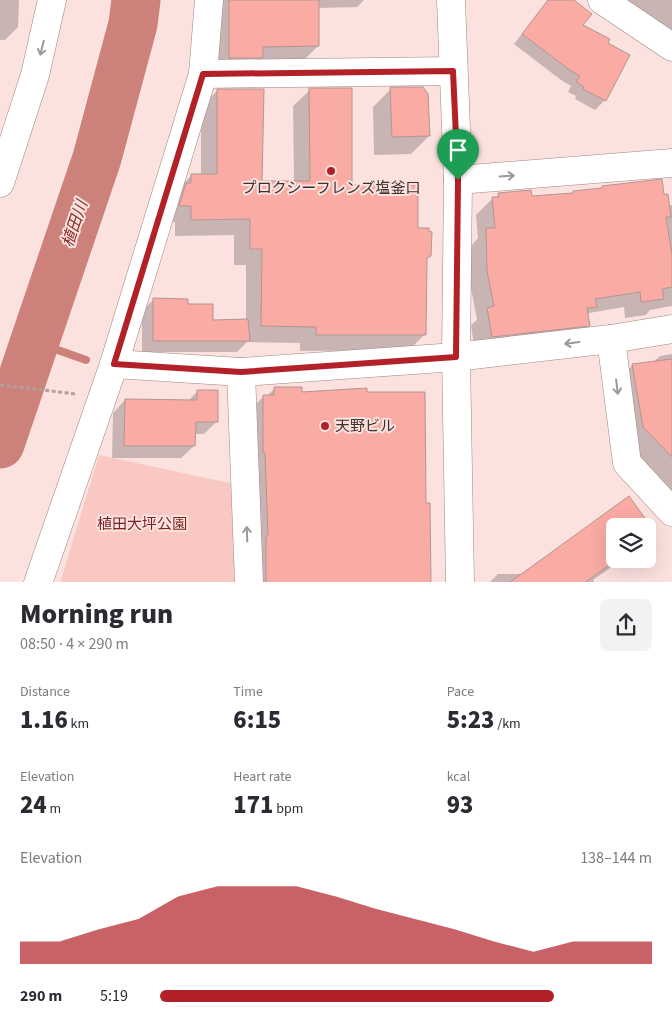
<!DOCTYPE html>
<meta charset="utf-8">
<style>
:root{--surface:#fff;--page:#f2f2f3;--text:#2b2b33;--muted:#7c7c81;--accent:#b22127}
body{margin:0;font-family:"Source Sans 3","Noto Sans JP",sans-serif;background:var(--page);color:var(--text);height:100vh;display:flex;flex-direction:column;font-size:19px;white-space:nowrap}
*{box-sizing:border-box;margin:0}
p{font-size:16px;color:var(--muted)}
.icon{flex:none;width:28px;height:28px;fill:none;stroke:currentColor;stroke-width:2;stroke-linecap:round;stroke-linejoin:round}
.map{position:relative;height:582px;overflow:hidden}
.details{display:flex;flex-direction:column;background:var(--surface);flex:1}
.details>*{flex:none}
.fabs{position:absolute;left:606px;top:518px;display:grid;gap:10px}
.fabs a{display:grid;place-items:center;width:50px;height:50px;border-radius:8px;background:var(--surface);box-shadow:0 5px 20px #0002;font-size:25px}
.pin{position:absolute;display:grid;place-items:center;width:42px;height:42px;color:#fff;margin:-51px -21px;border-radius:50% 50% 50% 0;rotate:-45deg;box-shadow:0 0 5px #0007}
.pin .icon{rotate:45deg}
.round{display:grid;place-items:center;flex:none;width:52px;height:52px;border-radius:8px;background:var(--page)}
.summary{display:flex;align-items:center;justify-content:space-between;height:85px;padding:0 20px}
h1{font-size:28px;font-weight:800;line-height:38px}
.stats{display:grid;grid-template-columns:repeat(3,1fr);gap:8px;height:85px;padding:5px 20px}
.stats div{display:grid;align-content:center}
.stats b{font-size:25px;font-weight:800}
.stats small{font-size:14px;font-weight:400}
.stats p{font-size:14px}
.chart{height:140px;padding:10px 20px}
.chart p{display:flex;justify-content:space-between}
.chart svg{width:100%;height:90px;margin-top:5px;fill:var(--accent);opacity:.7}
ul{padding:0 20px;list-style:none;font-size:16px}
li{display:grid;grid-template-columns:80px 60px 1fr;align-items:center;height:38px}
li i{height:12px;border-radius:6px;background:var(--accent)}
.map>svg:first-child{display:block}
.green{fill:#fac8c2}
.shadow{fill:#0003}
.lines{fill:none;stroke-linecap:round;stroke-linejoin:round}
.stream{stroke:#cc817a;stroke-width:8}
.river{stroke:#cc817a;stroke-width:49}
.building{fill:#faaba4;stroke:#b39592}
.minor-casing{stroke:#a28582;stroke-width:29}
.path{stroke:#b29e9b;stroke-width:3;stroke-dasharray:4 2.5;stroke-linecap:butt}
.minor{stroke:#fff;stroke-width:28}
.oneway{stroke:#9e9896}
.route-casing{stroke:#fff;stroke-width:10}
.route{stroke:#b22127;stroke-width:6}
.poi-dot{fill:#b22127;stroke:#fbe2df;stroke-width:2}
.labels{text-anchor:middle;dominant-baseline:central;stroke-width:4;stroke-linejoin:round;paint-order:stroke}
.poi-label{font-size:15px;fill:#3c302e;stroke:#fbe2df}
.park-label{font-size:15px;fill:#7a1f20;stroke:#fbe2df}
.water-label{font-size:16px;font-style:italic;fill:#872c2a;stroke:#fbe2df}
</style>
<div class="map">
<svg width="672" height="583" viewBox="0 0 672 583">
<rect width="100%" height="100%" fill="#fbe2df"/>
<path class="green" d="M99 455 234 484 235 582 60 583Z"/>
<g class="shadow">
<path d="M0 0H19L18 27 5 40H0Z"/>
<path d="M214 0H364L357 7 318 8V46L302 62 213 74Z"/>
<path d="M548 0H572L605 100 595 110 575 99 576 96 568 92 571 86 561 80 514 44Z"/>
<path d="M620 0H672V46Z"/>
<path d="M391 89 429 136 411 154 374 155 373 107Z"/>
<path d="M310 90 351 186 417 230 430 255 425 260V334L409 350 300 351V343L247 342 237 352H142V311L153 300 186 305 212 321 246 320V265H234V235L175 236V222H163L175 192 191 176 201 175V107L217 91 261 183 294 182 293 106Z"/>
<path d="M602 187 663 195 668 206 672 205V306L650 310 646 315 625 318 624 307 589 313 587 315 589 325 572 342 475 353 471 325 477 320 471 288V246L478 238 476 215 492 199 495 198 499 195 531 197 571 195 600 189Z"/>
<path d="M672 354V498L623 447 612 385 633 365 653 362 660 356Z"/>
<path d="M275 388 301 393 425 504 430 583H247L244 416 263 397H266Z"/>
<path d="M198 391 217 421 204 434H194V446L181 458H112L113 413 125 400 188 401Z"/>
<path d="M628 498 653 532 648 538V526H615V559H623L593 580 595 583H489L498 574H522Z"/>
</g>
<g class="lines">
<path class="stream" d="M35 342 86 360"/>
<path class="river" d="M0 444 97 158 133 24 136 0"/>
</g>
<g class="building">
<path d="M229 0H319V46L263 47V58H229Z"/>
<path d="M548 0H574L592 14 583 25 610 39 608 43 630 55 606 101 583 89 584 87 576 82 580 76 571 71 522 34Z"/>
<path d="M390 87H423L428 94 430 136 392 137Z"/>
<path d="M309 88H352V185H418V228H429V231L432 232 431 256 427 258 426 335H316V327L261 326 262 249H250V219L191 220V206H179L186 183H191V174H217V89H264L262 181H310Z"/>
<path d="M662 179 664 194H668L671 217H666L672 254V287L662 289 664 299 641 302 640 292 595 299 597 307 587 308 590 326 492 337 487 308 494 306 487 271 486 228H495L492 197H499L498 193 531 190 532 196 573 193V191L602 188V186Z"/>
<path d="M153 298 188 299V304H213V320L248 319 250 341H153Z"/>
<path d="M672 359V457L643 427 632 364Z"/>
<path d="M274 387H302V392L367 388V392H425L426 503H430L431 583H266V536H268L265 453H263V395H274Z"/>
<path d="M197 390H218V422H196L195 446H124L125 399 197 400Z"/>
<path d="M629 496 655 532 648 537V526H615V559H618L584 583H509Z"/>
</g>
<g class="lines">
<defs>
<g id="minor">
<path d="M451 0 458 180 456 357 460 583"/>
<path d="M602 0 672 47"/>
<path d="M203 74 453 71"/>
<path d="M458 180 672 163"/>
<path d="M0 183 35 75 52 0"/>
<path d="M611 339 627 463 672 512"/>
<path d="M114 364 241 372 456 357 611 339 672 329"/>
<path d="M241 372 249 583"/>
<path d="M38 583 114 364 203 74 209 0"/>
</g>
</defs>
<use href="#minor" class="minor-casing"/>
<path class="path" d="M0 385 76 394"/>
<use href="#minor" class="minor"/>
</g>
<defs><path id="oneway-shaft" d="M-6 0H5M1.5-3L5.5 0L1.5 3" fill="none" stroke-width="1.6" stroke-linecap="round" stroke-linejoin="round" transform="scale(1.25)"/></defs>
<g class="oneway">
<use href="#oneway-shaft" transform="translate(42 48) rotate(104)"/>
<use href="#oneway-shaft" transform="translate(507 176) rotate(-4)"/>
<use href="#oneway-shaft" transform="translate(572 343) rotate(173)"/>
<use href="#oneway-shaft" transform="translate(617 387) rotate(83)"/>
<use href="#oneway-shaft" transform="translate(247 534) rotate(-92)"/>
</g>
<g class="lines">
<defs>
<path id="route" d="M453 71 458 180 456 357 241 372 114 364 203 74Z"/>
</defs>
<use href="#route" class="route-casing"/>
<use href="#route" class="route"/>
</g>
<g class="poi-dot">
<circle cx="331" cy="171" r="5"/>
<circle cx="325" cy="426" r="5"/>
</g>
<g class="labels">
<g class="poi-label">
<text x="331" y="188">プロクシーフレンズ塩釜口</text>
<text x="335" y="426" text-anchor="start">天野ビル</text>
</g>
<g class="park-label">
<text x="142" y="524">植田大坪公園</text>
</g>
<g class="water-label">
<text transform="translate(75 224) rotate(-71)">植田川</text>
</g>
</g>
</svg>
<div class="fabs">
<a><svg class="icon" aria-label="layers" viewBox="0 0 24 24"><path d="M12 4l9 5-9 5-9-5zM3 14l9 5 9-5"/></svg></a>
</div>
<div class="pin" style="left:458px;top:180px;background:#1e9e55"><svg class="icon" aria-label="arrive" viewBox="0 0 24 24"><path d="M6 21V4h12l-3 4 3 4H6"/></svg></div>
</div>
<section class="details">
<div class="summary"><div><h1>Morning run</h1><p>08:50 · 4 × 290 m</p></div><a class="round"><svg class="icon" aria-label="share" viewBox="0 0 24 24"><path d="M12 15V3M7 8l5-5 5 5M5 13v7h14v-7"/></svg></a></div>
<div class="stats">
<div><p>Distance</p><b>1.16<small> km</small></b></div>
<div><p>Time</p><b>6:15</b></div>
<div><p>Pace</p><b>5:23<small> /km</small></b></div>
</div>
<div class="stats">
<div><p>Elevation</p><b>24<small> m</small></b></div>
<div><p>Heart rate</p><b>171<small> bpm</small></b></div>
<div><p>kcal</p><b>93</b></div>
</div>
<div class="chart"><p><span>Elevation</span>138–144 m</p>
<svg viewBox="0 0 160 44" preserveAspectRatio="none"><path d="M0 44V33L10 33L20 27L30 22L40 11L50 6L60 6L70 6L80 11L90 17L100 22L110 27L120 33L130 38L140 33L150 33L160 33V44z"/></svg>
</div>
<ul>
<li><b>290 m</b>5:19<i style="width:80%"></i></li>
</ul>
</section>
